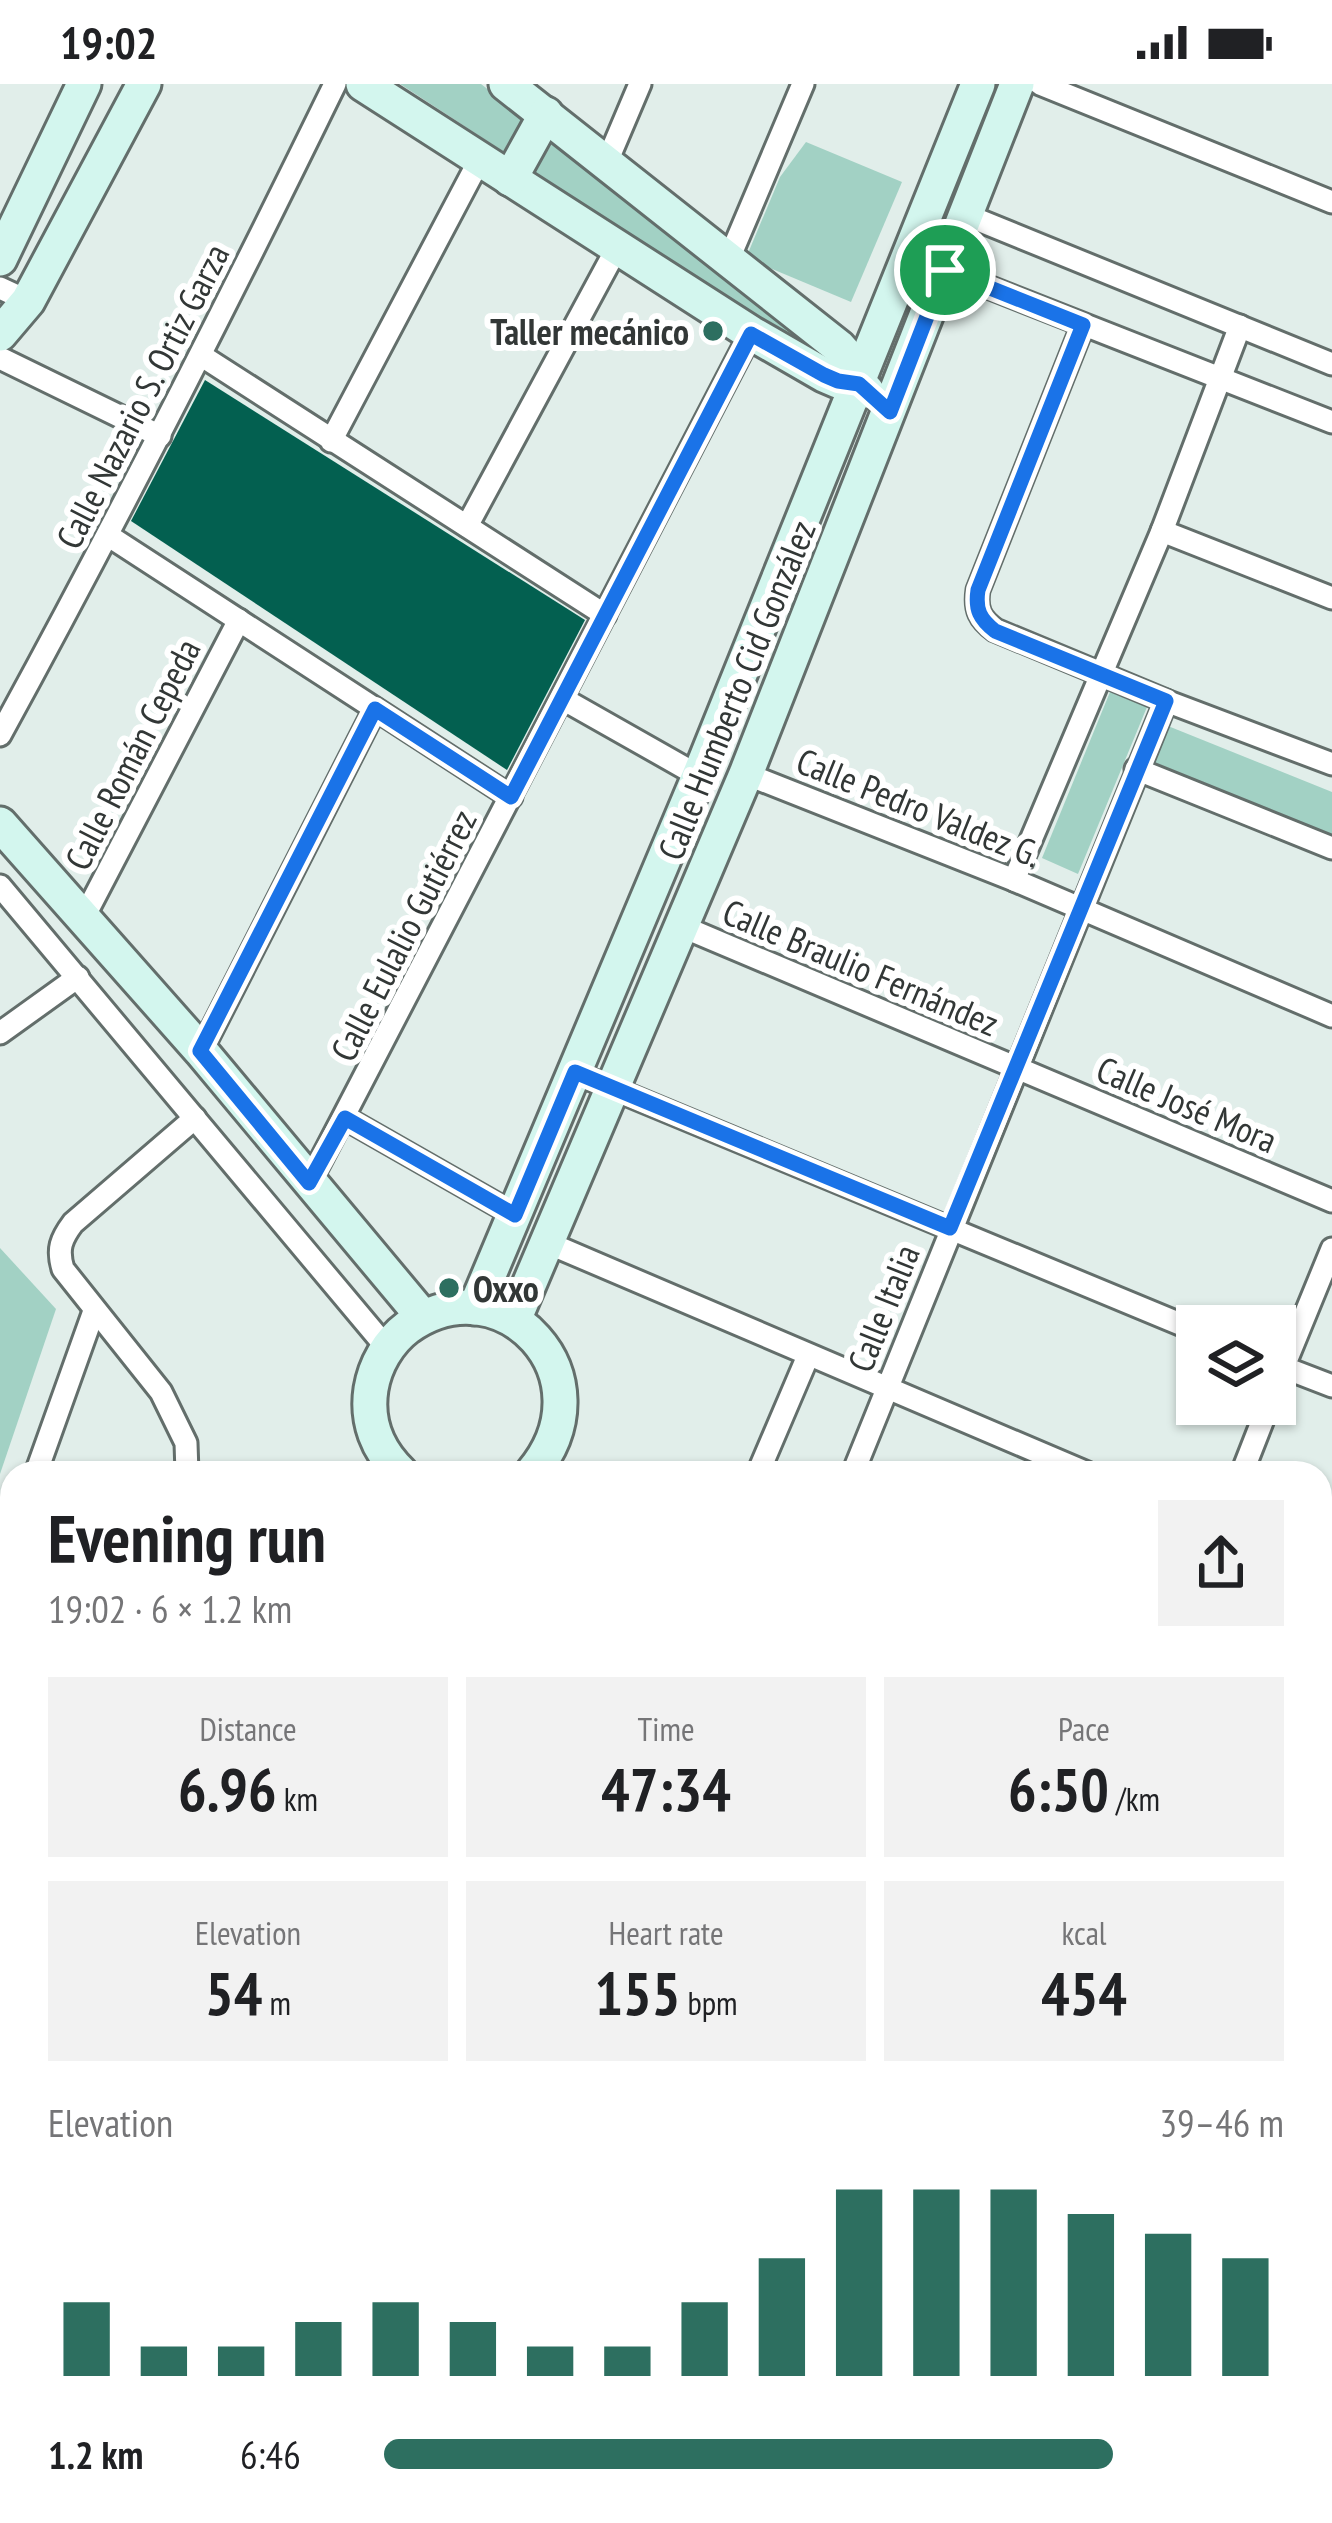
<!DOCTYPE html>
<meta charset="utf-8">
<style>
:root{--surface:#fff;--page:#f2f2f2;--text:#202124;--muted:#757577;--accent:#2d6f60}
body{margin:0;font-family:"PT Sans Narrow",sans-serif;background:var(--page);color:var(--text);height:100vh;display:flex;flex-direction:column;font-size:45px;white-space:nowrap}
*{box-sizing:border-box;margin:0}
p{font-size:39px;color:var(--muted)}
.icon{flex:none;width:66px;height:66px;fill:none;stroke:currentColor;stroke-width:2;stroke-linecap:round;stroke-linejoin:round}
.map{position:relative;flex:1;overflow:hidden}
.details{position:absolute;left:0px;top:1377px;width:1332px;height:1062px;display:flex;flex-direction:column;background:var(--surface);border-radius:36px 36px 0 0;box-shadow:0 3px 9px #0004}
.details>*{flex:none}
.controls{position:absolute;left:1176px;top:1221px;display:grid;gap:24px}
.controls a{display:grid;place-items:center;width:120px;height:120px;border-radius:0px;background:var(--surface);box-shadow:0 3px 9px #0004;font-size:60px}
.pin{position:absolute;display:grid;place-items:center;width:102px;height:102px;color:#fff;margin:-51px;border:6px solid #fff;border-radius:50%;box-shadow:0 3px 12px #0007}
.round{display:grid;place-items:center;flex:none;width:126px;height:126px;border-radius:0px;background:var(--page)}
.headline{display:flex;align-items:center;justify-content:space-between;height:204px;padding:0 48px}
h1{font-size:66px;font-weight:700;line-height:90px}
.metrics{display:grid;grid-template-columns:repeat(3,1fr);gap:18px;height:204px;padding:12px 48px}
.metrics div{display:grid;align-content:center;border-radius:0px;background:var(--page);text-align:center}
.metrics b{font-size:60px;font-weight:700}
.metrics small{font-size:33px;font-weight:400}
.metrics p{font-size:33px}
.chart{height:336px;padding:24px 48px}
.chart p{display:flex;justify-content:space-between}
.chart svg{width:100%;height:216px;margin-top:12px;stroke:var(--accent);stroke-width:6}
ul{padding:0 48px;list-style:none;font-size:39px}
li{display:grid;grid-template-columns:192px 144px 1fr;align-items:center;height:90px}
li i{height:30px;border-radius:15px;background:var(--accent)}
.status{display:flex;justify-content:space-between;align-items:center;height:84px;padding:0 60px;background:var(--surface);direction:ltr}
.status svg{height:33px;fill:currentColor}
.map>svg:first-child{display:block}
.green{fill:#a2d1c4}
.building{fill:#036050}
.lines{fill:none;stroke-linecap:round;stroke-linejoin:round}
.lane-casing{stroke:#636e6b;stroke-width:16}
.street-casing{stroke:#636e6b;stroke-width:27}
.secondary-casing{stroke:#636e6b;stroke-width:39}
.lane{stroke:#fff;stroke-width:10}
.street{stroke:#fff;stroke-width:21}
.secondary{stroke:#d3f6ee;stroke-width:33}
.route-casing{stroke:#fff;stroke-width:24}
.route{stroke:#1a73e8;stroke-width:15}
.poi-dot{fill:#2d6f60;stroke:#fff;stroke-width:4.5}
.labels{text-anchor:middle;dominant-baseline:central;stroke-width:12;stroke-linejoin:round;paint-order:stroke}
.poi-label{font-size:36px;font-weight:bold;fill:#323736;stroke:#fff;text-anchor:end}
.street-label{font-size:36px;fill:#323736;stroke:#fff}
</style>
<div class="status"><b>19:02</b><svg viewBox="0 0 49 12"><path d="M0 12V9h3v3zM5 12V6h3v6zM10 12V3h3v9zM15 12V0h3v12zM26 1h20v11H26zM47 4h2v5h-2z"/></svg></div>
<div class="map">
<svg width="1332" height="2439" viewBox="0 0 1332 2439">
<rect width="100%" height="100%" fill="#e1eeea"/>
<g class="green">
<path d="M400 0H481L525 34 504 68Z"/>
<path d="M806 58 902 98 851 218 746 174 780 93Z"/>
<path d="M552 60 824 260 816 271 532 90Z"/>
<path d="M1110 608 1147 623 1078 790 1042 774Z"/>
<path d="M1168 642 1332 708V753L1151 677Z"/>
<path d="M0 1164 56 1225 0 1390Z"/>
</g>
<path class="building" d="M205 296 585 536 507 686 131 437Z"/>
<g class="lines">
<defs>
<g id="lane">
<path d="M0 2395 12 2387"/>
<path d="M1070 2427 1091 2439"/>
<path d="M1179 2427 1195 2439"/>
<path d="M152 2439 156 2427"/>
<path d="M360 2439 367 2427"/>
<path d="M711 2439 743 2427"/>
</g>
<g id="street">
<path d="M1040 0 1332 118"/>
<path d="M606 80 640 0"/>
<path d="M966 131 1332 280"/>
<path d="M728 177 803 0"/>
<path d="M945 186 1332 338"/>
<path d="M0 204 28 217"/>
<path d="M1083 241 978 506C975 526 980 535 995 546L1166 617 1332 680"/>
<path d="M202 272 605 531"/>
<path d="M0 274 160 352"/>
<path d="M331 357 480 75"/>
<path d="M467 442 618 162"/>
<path d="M1162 447 1332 514"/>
<path d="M109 452 511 713"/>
<path d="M563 615 699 692"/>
<path d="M0 651C117 437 228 219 335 0"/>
<path d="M1136 685 1332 764"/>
<path d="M746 690 1014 796 1332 932"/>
<path d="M1014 796 1162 447 1240 242"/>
<path d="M0 802 387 1264"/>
<path d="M83 835 239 536"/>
<path d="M681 842 1332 1117"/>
<path d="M0 949 78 893"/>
<path d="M201 967 375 625"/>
<path d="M575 989 1197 1247"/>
<path d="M345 1034 515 1131"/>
<path d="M309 1099 751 249"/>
<path d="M548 1159 1087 1389"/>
<path d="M1275 1280 1332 1302"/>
<path d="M1275 1304 1332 1165"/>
<path d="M36 1389 94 1227"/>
<path d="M187 1389 186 1359 161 1308 63 1185C57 1165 61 1155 73 1139L195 1034"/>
<path d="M758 1389 808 1272"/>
<path d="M853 1389 1166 617"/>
<path d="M1242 1389 1269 1320"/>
<path d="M1320 1486 1332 1490"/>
<path d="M0 1491 12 1457"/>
<path d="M1320 1660 1332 1665"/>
<path d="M0 1721 12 1722"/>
<path d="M1320 1843 1332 1848"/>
<path d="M0 1893 12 1894"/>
<path d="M0 2057 12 2058"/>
<path d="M1320 2076 1332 2049"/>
<path d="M194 2439 199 2427"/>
<path d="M243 2439 246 2427"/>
</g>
<g id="secondary">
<path d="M363 0 751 249 824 291 838 297 859 300"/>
<path d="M506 0 839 263C854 278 854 295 867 307"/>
<path d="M510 95 546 30"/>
<path d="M0 175 84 0"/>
<path d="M0 250 28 217 144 0"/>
<path d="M0 740 201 967 423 1233"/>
<path d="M475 1224 699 692 978 0"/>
<path d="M514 1236 746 690 1017 0"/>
<path d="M401 1389C377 1366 366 1337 371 1305 375 1281 388 1258 408 1243 502 1176 613 1293 532 1389"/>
<path d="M1320 2296 1332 2308"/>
<path d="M1320 2362 1332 2372"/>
</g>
</defs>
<use href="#lane" class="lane-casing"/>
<use href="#street" class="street-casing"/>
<use href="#secondary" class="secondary-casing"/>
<use href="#lane" class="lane"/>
<use href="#street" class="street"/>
<use href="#secondary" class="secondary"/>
</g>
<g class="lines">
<defs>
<path id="route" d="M945 186 1083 241 978 506C975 526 980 535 995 547L1166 617 950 1144 575 988 515 1131 345 1034 309 1099 200 967 375 625 511 713 751 250 824 291 838 297 859 300 890 328Z"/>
</defs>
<use href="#route" class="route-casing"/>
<use href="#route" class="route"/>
</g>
<g class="poi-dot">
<circle cx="713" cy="247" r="12"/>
<circle cx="449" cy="1204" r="12"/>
</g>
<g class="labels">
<g class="poi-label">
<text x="689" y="247">Taller mecánico</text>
<text x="473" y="1204" text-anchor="start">Oxxo</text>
</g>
<g class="street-label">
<text transform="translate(142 312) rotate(-63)">Calle Nazario S. Ortiz Garza</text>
<text transform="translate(736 606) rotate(-68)">Calle Humberto Cid González</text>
<text transform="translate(132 670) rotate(-63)">Calle Román Cepeda</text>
<text transform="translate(919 723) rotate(22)">Calle Pedro Valdez G.</text>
<text transform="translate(403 851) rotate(-63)">Calle Eulalio Gutiérrez</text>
<text transform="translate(861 883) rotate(23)">Calle Braulio Fernández</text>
<text transform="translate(1187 1020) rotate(23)">Calle José Mora</text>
<text transform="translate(883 1224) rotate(-68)">Calle Italia</text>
</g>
</g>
</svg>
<div class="controls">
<a><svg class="icon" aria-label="layers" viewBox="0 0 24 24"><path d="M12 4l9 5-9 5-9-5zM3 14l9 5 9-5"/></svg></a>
</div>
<div class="pin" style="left:945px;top:186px;background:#1e9e55"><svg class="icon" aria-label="arrive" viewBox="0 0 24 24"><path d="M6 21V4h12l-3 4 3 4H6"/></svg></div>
<section class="details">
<div class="headline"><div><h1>Evening run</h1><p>19:02 · 6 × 1.2 km</p></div><a class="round"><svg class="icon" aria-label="share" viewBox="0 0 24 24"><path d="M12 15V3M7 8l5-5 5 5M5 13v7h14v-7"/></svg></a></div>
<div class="metrics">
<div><p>Distance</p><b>6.96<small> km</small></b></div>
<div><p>Time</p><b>47:34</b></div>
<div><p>Pace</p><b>6:50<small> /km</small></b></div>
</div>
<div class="metrics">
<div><p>Elevation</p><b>54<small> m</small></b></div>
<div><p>Heart rate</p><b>155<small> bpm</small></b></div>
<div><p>kcal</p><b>454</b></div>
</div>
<div class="chart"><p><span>Elevation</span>39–46 m</p>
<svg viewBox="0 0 160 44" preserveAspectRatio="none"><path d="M5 44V29M15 44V38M25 44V38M35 44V33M45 44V29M55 44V33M65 44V38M75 44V38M85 44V29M95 44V20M105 44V6M115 44V6M125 44V6M135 44V11M145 44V15M155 44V20"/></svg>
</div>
<ul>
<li><b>1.2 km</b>6:46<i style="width:81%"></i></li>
</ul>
</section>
</div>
